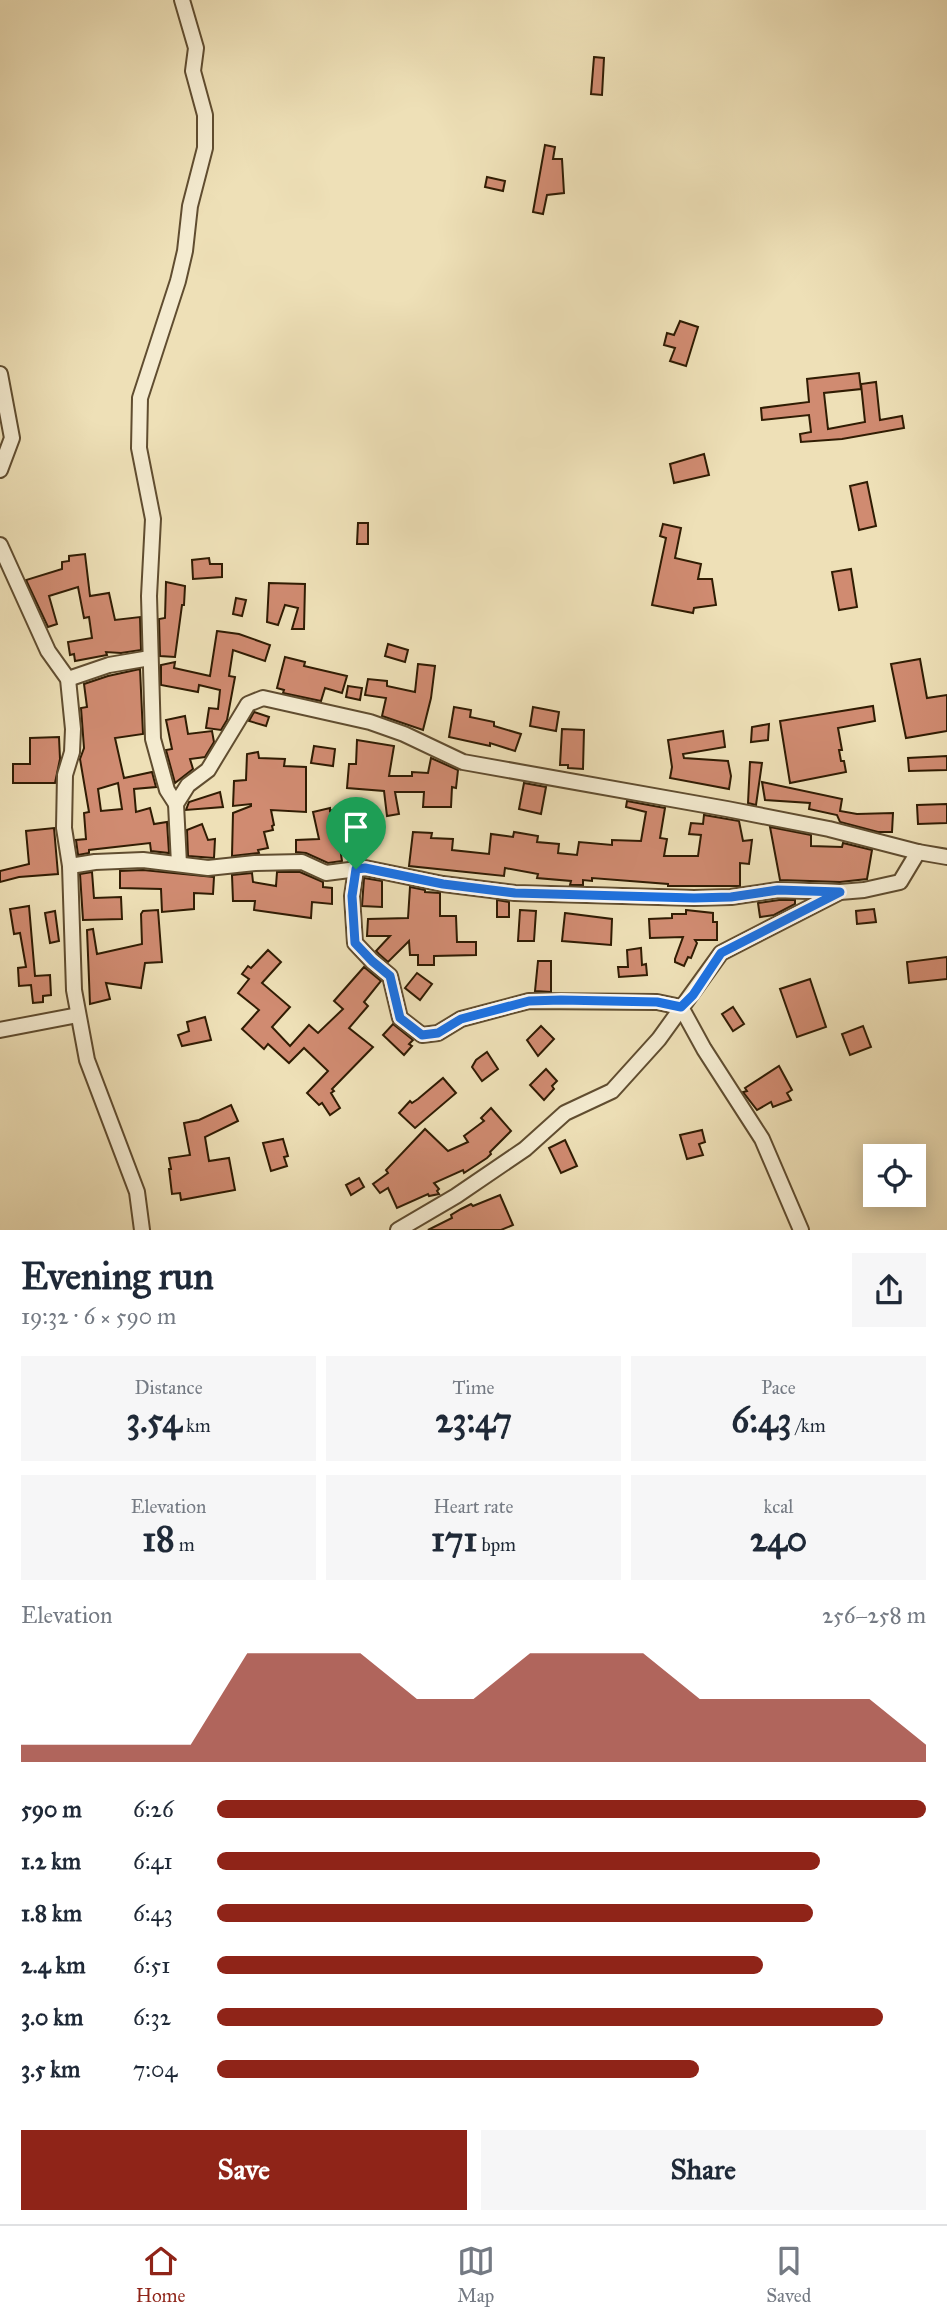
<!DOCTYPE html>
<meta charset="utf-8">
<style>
:root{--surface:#fff;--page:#f6f6f7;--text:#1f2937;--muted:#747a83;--line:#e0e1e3;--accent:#8f2418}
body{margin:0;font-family:"IM FELL Great Primer",serif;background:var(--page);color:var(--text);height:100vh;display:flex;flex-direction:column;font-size:26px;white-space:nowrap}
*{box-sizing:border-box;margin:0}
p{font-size:23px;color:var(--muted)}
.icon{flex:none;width:38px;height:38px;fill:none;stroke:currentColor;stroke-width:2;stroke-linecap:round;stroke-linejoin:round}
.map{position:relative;height:1230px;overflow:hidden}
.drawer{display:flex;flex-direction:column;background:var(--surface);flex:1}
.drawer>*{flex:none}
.buttons{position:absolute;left:863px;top:1144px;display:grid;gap:14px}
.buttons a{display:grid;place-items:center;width:63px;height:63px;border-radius:0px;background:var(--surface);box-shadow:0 4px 18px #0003;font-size:35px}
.pin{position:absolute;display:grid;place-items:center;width:60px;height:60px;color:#fff;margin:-72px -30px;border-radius:50% 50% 50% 0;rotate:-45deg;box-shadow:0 0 7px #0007}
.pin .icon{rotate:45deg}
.round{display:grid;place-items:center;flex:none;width:74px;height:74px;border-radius:0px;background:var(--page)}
.overview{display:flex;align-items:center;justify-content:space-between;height:119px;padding:0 21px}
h1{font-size:38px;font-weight:800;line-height:52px}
.metrics{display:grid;grid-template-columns:repeat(3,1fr);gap:10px;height:119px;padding:7px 21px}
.metrics div{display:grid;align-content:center;border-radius:0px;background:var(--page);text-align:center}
.metrics b{font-size:35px;font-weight:800}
.metrics small{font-size:19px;font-weight:400}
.metrics p{font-size:19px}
.chart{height:196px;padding:14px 21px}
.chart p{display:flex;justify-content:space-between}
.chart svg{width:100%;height:126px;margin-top:7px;fill:var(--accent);opacity:.7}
.cta{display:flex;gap:14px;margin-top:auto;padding:14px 21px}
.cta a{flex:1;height:80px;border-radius:0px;background:var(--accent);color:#fff;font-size:28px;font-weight:800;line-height:80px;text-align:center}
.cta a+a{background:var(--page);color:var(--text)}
ul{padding:0 21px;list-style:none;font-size:23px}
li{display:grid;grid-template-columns:112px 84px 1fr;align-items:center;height:52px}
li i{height:18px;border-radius:9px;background:var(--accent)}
.dock{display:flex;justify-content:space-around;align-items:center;height:98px;border-top:2px solid var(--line);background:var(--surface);font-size:19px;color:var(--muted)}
.dock a{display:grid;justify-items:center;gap:4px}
.dock .current{color:var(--accent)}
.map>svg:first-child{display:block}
.building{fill:#d08b71;stroke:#301c03;stroke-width:2;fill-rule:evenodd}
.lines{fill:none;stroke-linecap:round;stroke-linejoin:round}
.street-casing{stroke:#604d30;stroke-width:18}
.street{stroke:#f4ebd0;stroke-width:14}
.route-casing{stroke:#fff;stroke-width:14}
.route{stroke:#1a73e8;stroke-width:9}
</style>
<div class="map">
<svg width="947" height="1230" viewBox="0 0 947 1230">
<rect width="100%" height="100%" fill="#eee0b7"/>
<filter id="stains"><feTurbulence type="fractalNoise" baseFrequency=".00286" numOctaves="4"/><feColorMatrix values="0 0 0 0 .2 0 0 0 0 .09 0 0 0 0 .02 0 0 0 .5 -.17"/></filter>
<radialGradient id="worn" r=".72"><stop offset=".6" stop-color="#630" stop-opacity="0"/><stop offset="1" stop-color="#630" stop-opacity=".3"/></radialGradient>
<g class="building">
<path d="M594 57 604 58 602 95 591 94Z"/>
<path d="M545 145 555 147 553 159H562L564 193 547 195 543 214 533 212Z"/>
<path d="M487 177 505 181 503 191 485 187Z"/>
<path d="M680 321 698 327 686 366 670 361 675 348 664 345 667 333 674 335Z"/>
<path d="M859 373 861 389 824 393 828 429 865 422 861 384 876 382 880 420 902 416 904 428 842 439 801 442 800 434 811 432 809 415 762 420 761 408 809 402 807 379Z"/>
<path d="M704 454 709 475 674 483 670 464Z"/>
<path d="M867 482 876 526 859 530 850 486Z"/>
<path d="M358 523H368V544H357Z"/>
<path d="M663 524 681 528 675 558 701 564 698 579H712L716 605 694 608 693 613 652 605 666 538 660 536Z"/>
<path d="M85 554 90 596 109 593 115 620 140 617 141 650 121 653 106 652 107 655 75 661 74 654 70 655 68 642 92 638 89 617 84 618 78 587 49 596 57 624 48 627 26 580 62 569V562L69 561V556Z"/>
<path d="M209 558 210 564H222V577L193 579 192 560Z"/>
<path d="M851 569 857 607 839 610 832 572Z"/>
<path d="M166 582 185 586 184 605H182L175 657 160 656 159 619 165 618Z"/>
<path d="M269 583 305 584 304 629H292L298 608 285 605 278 625 267 622Z"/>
<path d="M236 598 246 600 242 616 233 614Z"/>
<path d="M217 631 239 634 270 645 265 661 233 650 229 676 235 677 227 720 221 730 206 728 209 708 218 709 220 690 199 685 198 692 161 685V665L175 662 174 668 210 676Z"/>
<path d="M388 644 408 650 405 662 385 656Z"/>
<path d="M285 657 305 662 304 666 347 676 342 693 325 688 321 701 283 693 284 690 277 688Z"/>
<path d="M920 659 927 698 947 695V731L906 738 891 664Z"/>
<path d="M418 664 435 666 431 698 423 730 382 716 386 698 365 695 368 679 387 681V686L415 692Z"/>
<path d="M140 669 143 734 115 738 124 778 152 772 156 787 134 789 136 812 150 808 154 824 167 822 169 853 151 851 150 843 89 850V853L78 855 76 840 86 839 84 813 89 812 80 759 84 748 81 708 87 707 84 684 108 676ZM118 783 122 809 101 811 98 789Z"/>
<path d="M348 686 362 688 360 700 346 697Z"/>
<path d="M873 706 875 721 838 728 842 750H839L841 761H844L846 772 790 783 780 721Z"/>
<path d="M454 707 471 710 470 717 494 722V726L521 734 515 751 490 743V746L449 737Z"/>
<path d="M533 707 559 712 556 731 530 726Z"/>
<path d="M254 712 269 717 266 726 249 721Z"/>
<path d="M185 716 188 734 212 731 214 742 205 757 190 759 193 769 175 783 166 750 172 749 166 720Z"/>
<path d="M769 724 768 740 751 742 752 727Z"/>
<path d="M562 729 584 730 583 769 568 768V765H560Z"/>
<path d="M723 731 725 747 683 754 684 758 728 761 731 776 729 789 670 778 672 767 668 740Z"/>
<path d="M59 737 60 759 55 783H13V764H30V738Z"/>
<path d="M357 740 394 746 389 776H412V772L428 773 431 758 458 770 456 788 452 787 451 807H423L424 792H395L399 814 387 816 384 791 347 788 349 764H356Z"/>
<path d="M314 746 335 749 333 766 311 763Z"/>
<path d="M258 752 259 758 285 759 284 766 306 767V812L271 810 274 825 272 826 273 830 264 832 268 848 258 850 259 853 232 856 233 813 251 806V804L233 806 234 781 246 780 247 754Z"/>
<path d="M947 756V770L909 771 908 758Z"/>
<path d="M750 762 762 763 756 805 748 803Z"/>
<path d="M762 782 842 799 840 811 857 814 893 813 892 832H878L840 822 837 815 809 809 810 803 765 800Z"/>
<path d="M524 783 546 787 541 814 519 809Z"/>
<path d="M220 792 223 807 186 810 189 802Z"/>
<path d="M357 801 364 822 340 831 338 834 342 861 328 863 306 853 296 852V840L319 839 313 812 330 808V811Z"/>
<path d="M627 801 665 808 660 838 667 839 664 856H698L701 835 689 834 691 823 703 824 704 815 739 821 743 841 752 840 749 864 740 863V886H668V884L592 878V881L583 880V885H570L571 881 537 878 538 874 505 868 504 876 409 866 413 832 432 833 431 838 453 839 452 850 489 854 491 834 513 837 514 832 538 836 537 842 559 844 558 853 577 855 579 842 612 845V840L641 841 646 812 626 807Z"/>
<path d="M947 804V823L918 824 917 805Z"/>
<path d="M202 824 208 840 215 839 214 858 188 856 187 830Z"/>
<path d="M770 827 811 835V846L842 847 843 843 872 850 867 879 840 882 780 880Z"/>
<path d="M54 828 58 874 19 877 0 882V871L29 864 26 831Z"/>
<path d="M143 870 214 877 213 894 194 893V909L162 912 161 889 120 888V871Z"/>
<path d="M92 872 94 898 121 897 122 919 83 920 80 874Z"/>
<path d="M277 872H300L323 882V887L332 888V904L312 902 311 918 254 910 255 901H233L232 875 252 873 253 882 276 886Z"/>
<path d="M364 878 382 881V907L362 906Z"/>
<path d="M410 887 425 890V892L440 893V916H456L457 942H476V955L434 956V965H418V955H410L409 941 388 962 379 954 376 951 390 936H367L368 919 408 918Z"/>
<path d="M497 900 509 902V917H497Z"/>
<path d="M779 900H795V904L774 915 760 917 758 903Z"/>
<path d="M29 906 35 976 50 975 51 995 43 996V1002L33 1003 31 985 19 986 18 968 26 967 20 933 14 934 10 909Z"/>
<path d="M874 909 876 922 857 924 856 911Z"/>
<path d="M158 910 162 962 145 963 141 988 106 983 110 999 90 1004 87 930 93 929 97 954 142 944 141 914 143 911Z"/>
<path d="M520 910 536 911 534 941H518Z"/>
<path d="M686 910 713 913V922H717V940H695L697 943 691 958 688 957 684 966 675 962V959L683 937 650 938 649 919 672 918V914H686Z"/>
<path d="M55 911 59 941 50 943 45 913Z"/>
<path d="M565 913 612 919 611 945 562 941Z"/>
<path d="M641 948 642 965 646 964 647 975 619 977 618 967H628L627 950Z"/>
<path d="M268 950 281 962 262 983 290 1007 272 1027 290 1046 309 1025 318 1033 343 1009 334 1001 364 967 381 981 364 1002 368 1006 349 1028 373 1047 332 1089 334 1091 331 1093 340 1108 330 1115 322 1103 319 1105 307 1093 328 1071 304 1048 289 1063 268 1044 264 1049 242 1029 259 1010 238 993 249 979 242 974 248 966 251 968Z"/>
<path d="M947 957V979L909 983 907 962Z"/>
<path d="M538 961H551V992L535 991Z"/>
<path d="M417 973 432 984 420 1000 405 988Z"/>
<path d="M810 979 826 1027 797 1037 780 989Z"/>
<path d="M733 1007 744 1024 733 1031 722 1014Z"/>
<path d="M205 1017 211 1040 182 1046 178 1035 189 1031 187 1022Z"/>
<path d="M393 1024 413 1040 409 1044 412 1046 404 1055 383 1035Z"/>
<path d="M541 1026 554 1039 538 1056 527 1040Z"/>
<path d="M863 1026 871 1047 850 1055 842 1034Z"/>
<path d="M487 1052 498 1069 482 1081 472 1067 476 1060Z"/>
<path d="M779 1066 792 1090 787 1093 791 1100 773 1107 771 1102 757 1110 743 1092 747 1091 745 1088Z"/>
<path d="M546 1069 557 1081 552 1086 554 1089 544 1100 530 1085Z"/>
<path d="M443 1078 456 1093 415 1128 399 1113 410 1101 412 1103 418 1099Z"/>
<path d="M231 1105 238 1121 205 1137 209 1161 229 1158 235 1190 181 1200 180 1193 172 1194 169 1169H171L169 1158 190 1155 184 1123 199 1120Z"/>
<path d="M491 1108 511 1131 490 1152 491 1154 487 1158 464 1173 463 1170 434 1183 439 1189 437 1191 439 1194 429 1196 428 1194 397 1208 388 1188 380 1193 373 1184 388 1173 386 1170 425 1129 448 1151 468 1142 464 1136 484 1121 481 1118Z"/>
<path d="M702 1130 705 1142 699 1144 703 1155 687 1159 680 1135Z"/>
<path d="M283 1139 288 1156 284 1157 287 1166 271 1171 263 1143Z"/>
<path d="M565 1140 577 1166 561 1173 549 1148Z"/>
<path d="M359 1178 364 1187 351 1195 346 1185Z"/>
<path d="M500 1195 513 1225 501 1230H428L452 1218 451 1215 461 1209 471 1204 473 1206Z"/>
</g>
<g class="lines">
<defs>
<g id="street">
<path d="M0 374 12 438 0 470"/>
<path d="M0 545 48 651 68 679 73 729 72 752 65 775 64 828 70 866 74 990 87 1060 137 1192 142 1230"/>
<path d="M68 679 109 665 150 658"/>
<path d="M176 804 167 790 153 739 149 596 153 519 139 448 140 398 178 281 185 251 190 206 205 148V115L193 71 196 48 182 0"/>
<path d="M179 864 176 804 188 785 208 770 248 704 263 698 370 722 404 734 463 762 727 809 829 829 918 852 947 857"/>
<path d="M70 866 95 862 143 860 208 868 255 863 302 862 326 873 365 868 443 884 515 893 694 898 731 897 778 890 840 892"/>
<path d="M356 869 352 896 355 943 372 961 390 976 400 1018 422 1035 438 1033 461 1019 529 1001 657 1002 681 1007 704 1049 762 1139 801 1230"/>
<path d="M0 1030 78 1015"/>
<path d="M398 1230 456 1196 525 1149 565 1113 612 1091 659 1039 721 953 840 892 864 890 900 882 918 852"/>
</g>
</defs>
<use href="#street" class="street-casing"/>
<use href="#street" class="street"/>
</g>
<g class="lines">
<defs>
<path id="route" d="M365 868 443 884 515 893 694 898 731 897 778 890 840 892 721 953 693 995 681 1007 657 1002 561 1000 529 1001 461 1019 438 1033 422 1035 400 1018 390 976 372 961 355 943 352 896 356 869Z"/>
</defs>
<use href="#route" class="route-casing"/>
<use href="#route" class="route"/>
</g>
<rect width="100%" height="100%" filter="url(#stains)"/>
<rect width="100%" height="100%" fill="url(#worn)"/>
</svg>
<div class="buttons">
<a><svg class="icon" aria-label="locate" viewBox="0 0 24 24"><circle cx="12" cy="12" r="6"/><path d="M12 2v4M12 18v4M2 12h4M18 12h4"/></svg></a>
</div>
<div class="pin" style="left:356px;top:869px;background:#1e9e55"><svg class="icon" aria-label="arrive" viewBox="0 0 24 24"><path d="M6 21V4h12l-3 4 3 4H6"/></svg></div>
</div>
<section class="drawer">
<div class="overview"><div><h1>Evening run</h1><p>19:32 · 6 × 590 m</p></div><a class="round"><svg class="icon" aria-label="share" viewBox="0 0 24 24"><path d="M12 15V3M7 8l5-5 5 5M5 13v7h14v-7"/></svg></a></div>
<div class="metrics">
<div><p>Distance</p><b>3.54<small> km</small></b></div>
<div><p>Time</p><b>23:47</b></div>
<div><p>Pace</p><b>6:43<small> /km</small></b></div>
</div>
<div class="metrics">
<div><p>Elevation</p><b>18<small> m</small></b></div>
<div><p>Heart rate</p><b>171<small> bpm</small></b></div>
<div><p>kcal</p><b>240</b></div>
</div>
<div class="chart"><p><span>Elevation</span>256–258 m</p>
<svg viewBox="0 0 160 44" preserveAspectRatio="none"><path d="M0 44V38L10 38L20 38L30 38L40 6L50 6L60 6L70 22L80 22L90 6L100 6L110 6L120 22L130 22L140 22L150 22L160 38V44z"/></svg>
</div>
<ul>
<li><b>590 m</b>6:26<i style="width:100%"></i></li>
<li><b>1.2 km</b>6:41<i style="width:85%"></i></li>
<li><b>1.8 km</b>6:43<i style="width:84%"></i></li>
<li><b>2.4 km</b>6:51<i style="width:77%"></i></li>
<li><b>3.0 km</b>6:32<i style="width:94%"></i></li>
<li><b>3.5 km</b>7:04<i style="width:68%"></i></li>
</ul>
<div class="cta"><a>Save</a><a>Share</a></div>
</section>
<nav class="dock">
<a class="current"><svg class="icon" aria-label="home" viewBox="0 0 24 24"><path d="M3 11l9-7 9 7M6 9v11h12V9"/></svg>Home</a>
<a><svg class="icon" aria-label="map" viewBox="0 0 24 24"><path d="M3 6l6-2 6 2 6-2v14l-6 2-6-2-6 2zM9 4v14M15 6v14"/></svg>Map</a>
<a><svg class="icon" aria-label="saved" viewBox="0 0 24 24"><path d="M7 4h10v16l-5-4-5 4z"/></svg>Saved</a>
</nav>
